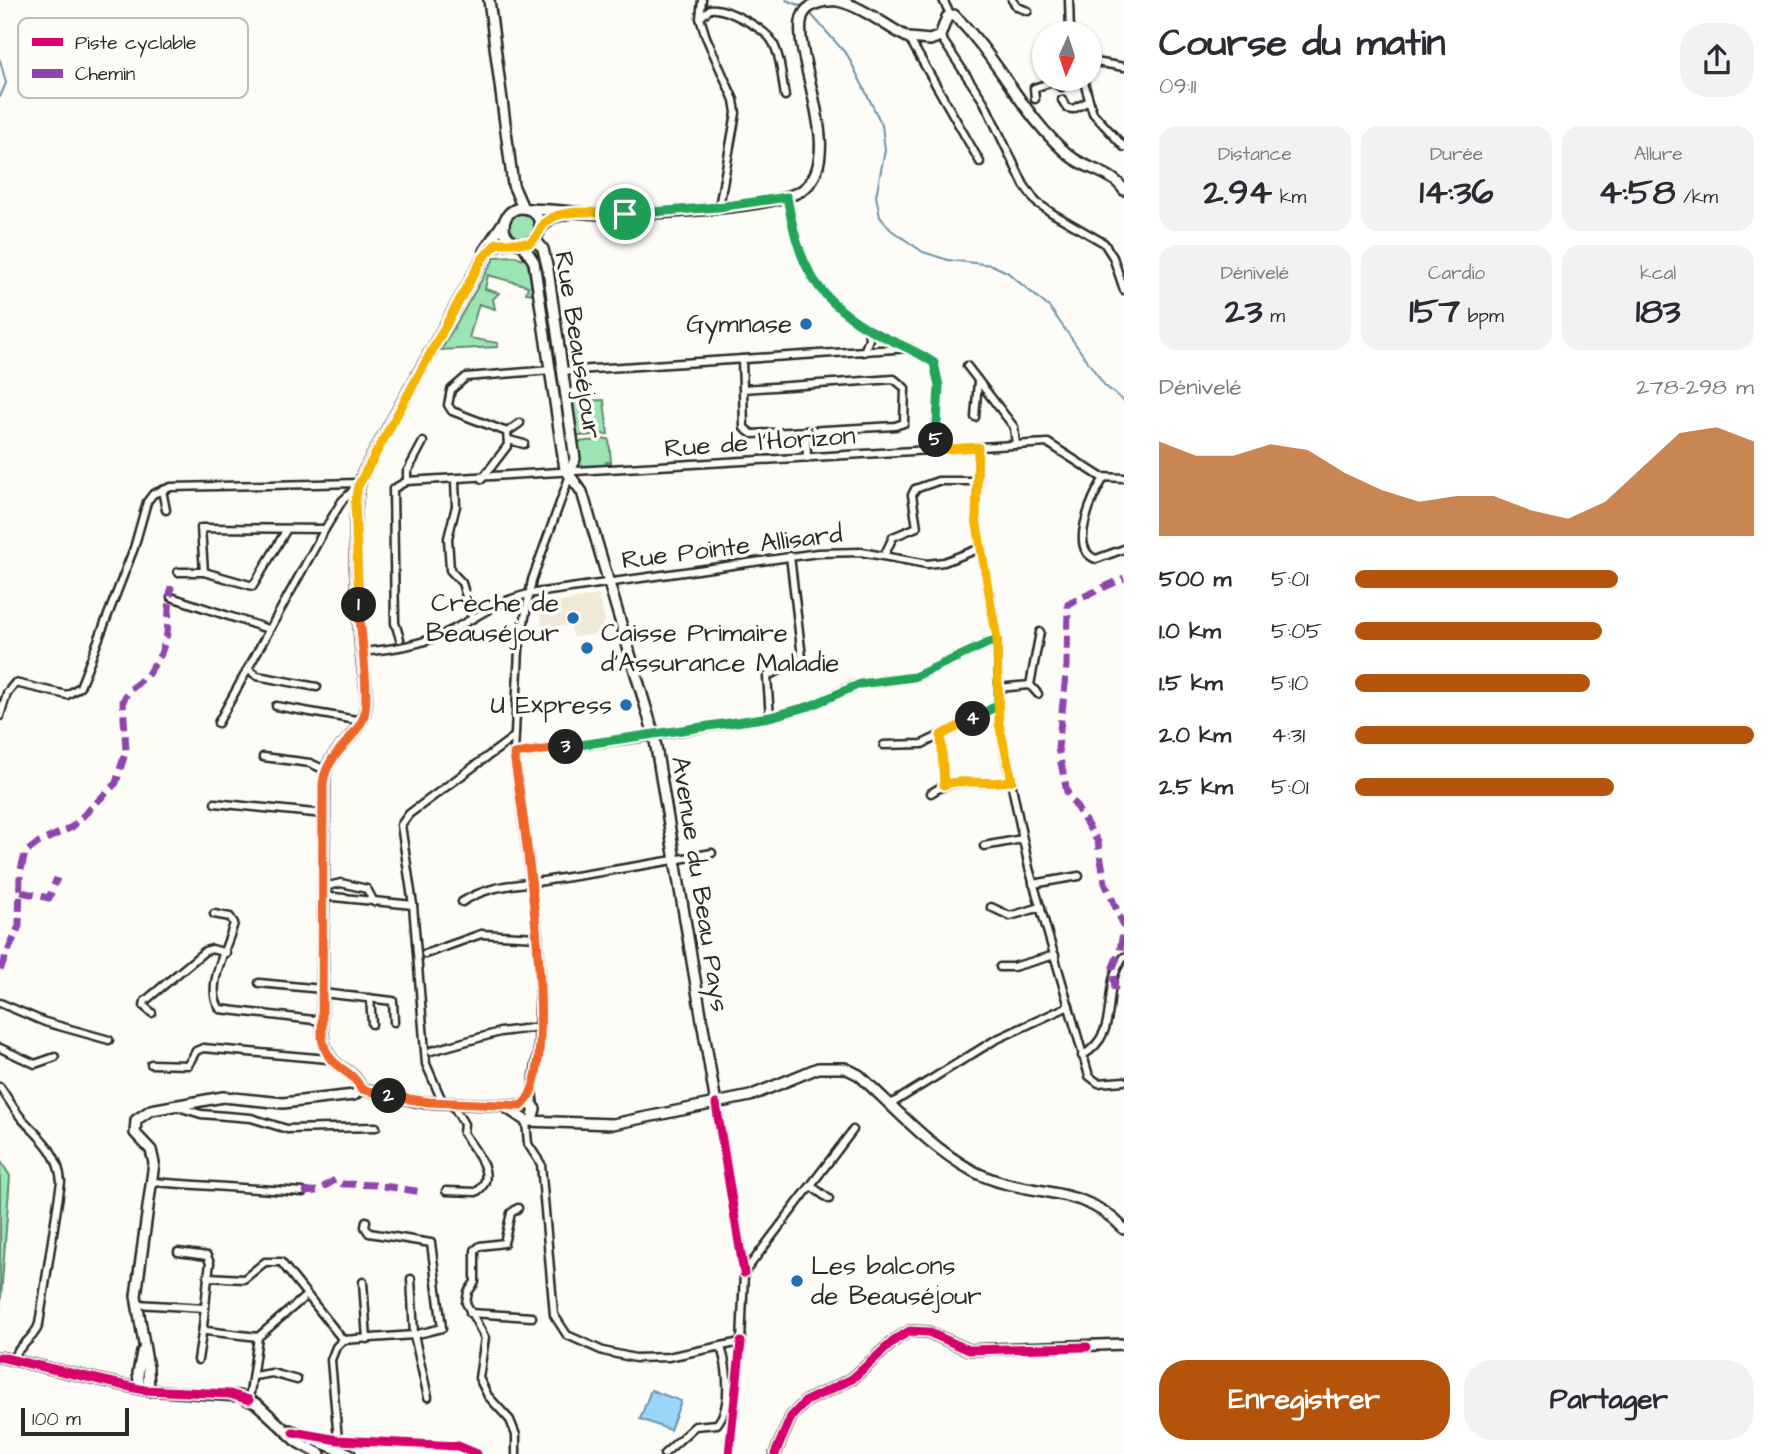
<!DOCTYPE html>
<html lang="fr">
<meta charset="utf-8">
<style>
:root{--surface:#fff;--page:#f2f2f3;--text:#2b2b33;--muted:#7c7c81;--accent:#b45309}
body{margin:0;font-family:"Architects Daughter",sans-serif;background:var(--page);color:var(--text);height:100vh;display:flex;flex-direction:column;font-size:26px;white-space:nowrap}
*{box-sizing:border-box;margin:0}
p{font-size:23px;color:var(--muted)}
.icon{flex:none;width:38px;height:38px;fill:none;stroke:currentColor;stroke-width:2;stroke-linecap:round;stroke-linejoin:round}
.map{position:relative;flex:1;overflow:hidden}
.details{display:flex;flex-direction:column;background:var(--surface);width:665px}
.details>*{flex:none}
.needle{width:46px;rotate:183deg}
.tools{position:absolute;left:1032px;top:21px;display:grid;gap:14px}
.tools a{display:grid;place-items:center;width:70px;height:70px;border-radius:50%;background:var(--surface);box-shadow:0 2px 5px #0004;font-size:35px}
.scale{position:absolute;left:21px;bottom:18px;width:108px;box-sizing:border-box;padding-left:7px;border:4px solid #2b2b2b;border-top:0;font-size:19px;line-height:24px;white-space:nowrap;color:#2b2b2b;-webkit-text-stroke:5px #fdfcf7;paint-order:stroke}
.pin{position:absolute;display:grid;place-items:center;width:60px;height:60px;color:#fff;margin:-30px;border:4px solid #fff;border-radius:50%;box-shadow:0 2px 7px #0007}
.km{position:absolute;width:35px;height:35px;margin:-18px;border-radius:50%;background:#222;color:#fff;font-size:19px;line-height:35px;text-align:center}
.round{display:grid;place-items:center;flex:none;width:74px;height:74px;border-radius:28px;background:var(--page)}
.overview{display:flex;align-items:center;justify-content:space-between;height:119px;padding:0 35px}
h1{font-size:38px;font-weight:800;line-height:52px}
.stats{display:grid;grid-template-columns:repeat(3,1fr);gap:10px;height:119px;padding:7px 35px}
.stats div{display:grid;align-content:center;border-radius:18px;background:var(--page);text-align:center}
.stats b{font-size:35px;font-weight:800}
.stats small{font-size:19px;font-weight:400}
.stats p{font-size:19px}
.chart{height:196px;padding:14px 35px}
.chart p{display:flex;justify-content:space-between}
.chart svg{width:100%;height:126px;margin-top:7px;fill:var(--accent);opacity:.7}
.button{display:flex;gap:14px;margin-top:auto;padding:14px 35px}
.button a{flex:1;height:80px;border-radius:28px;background:var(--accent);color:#fff;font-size:28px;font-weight:800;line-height:80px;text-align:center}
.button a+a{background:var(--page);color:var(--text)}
ul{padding:0 35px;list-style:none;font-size:23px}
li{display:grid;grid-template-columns:112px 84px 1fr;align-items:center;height:52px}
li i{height:18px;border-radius:9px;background:var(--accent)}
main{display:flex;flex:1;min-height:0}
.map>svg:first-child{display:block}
.built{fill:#f1e9d7}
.green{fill:#9be4b3;stroke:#63886f;stroke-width:2}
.water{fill:#99d6fa;stroke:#6d92a7;stroke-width:2}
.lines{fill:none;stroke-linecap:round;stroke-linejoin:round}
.stream{stroke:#6d92a7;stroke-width:2}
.street-casing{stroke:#2b2b2b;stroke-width:11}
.secondary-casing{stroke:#2b2b2b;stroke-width:14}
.street{stroke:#fdfcf7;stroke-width:6}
.secondary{stroke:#fdfcf7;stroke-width:9}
.quiet{stroke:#8e44ad;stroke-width:7;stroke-dasharray:14 7;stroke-linecap:butt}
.cycleway-casing{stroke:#fdfcf7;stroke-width:13}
.cycleway{stroke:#d6006c;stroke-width:9}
.split-1-casing{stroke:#fff;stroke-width:14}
.split-2-casing{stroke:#fff;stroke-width:14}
.split-3-casing{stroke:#fff;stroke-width:14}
.split-4-casing{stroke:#fff;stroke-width:14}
.split-5-casing{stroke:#fff;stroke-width:14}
.split-6-casing{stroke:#fff;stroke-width:14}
.split-1{stroke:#f5b400;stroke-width:9}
.split-2{stroke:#f0652b;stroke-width:9}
.split-3{stroke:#f0652b;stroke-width:9}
.split-4{stroke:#22a559;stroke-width:9}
.split-5{stroke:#f5b400;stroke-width:9}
.split-6{stroke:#22a559;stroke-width:9}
.poi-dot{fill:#1f6fb2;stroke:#fdfcf7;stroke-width:2.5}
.labels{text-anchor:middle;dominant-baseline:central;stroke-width:7;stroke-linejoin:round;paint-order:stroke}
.poi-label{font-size:26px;fill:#2b2b2b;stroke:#fdfcf7;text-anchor:end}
.street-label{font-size:26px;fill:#2b2b2b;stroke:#fdfcf7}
.key{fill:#fdfcf7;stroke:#bebdba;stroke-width:2}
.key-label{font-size:19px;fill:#2b2b2b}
</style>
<main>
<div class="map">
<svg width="1124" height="1454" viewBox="0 0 1124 1454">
<rect width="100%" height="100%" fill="#fdfcf7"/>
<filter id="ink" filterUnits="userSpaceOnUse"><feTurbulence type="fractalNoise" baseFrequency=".0143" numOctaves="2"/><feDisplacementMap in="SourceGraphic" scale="14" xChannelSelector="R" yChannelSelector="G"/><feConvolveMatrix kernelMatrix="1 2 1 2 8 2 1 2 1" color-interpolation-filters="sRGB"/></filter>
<g filter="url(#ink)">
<path class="built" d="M598 595 606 623H602L604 633 573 637 571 625 542 628 540 613 535 614 537 606Z"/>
<g class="green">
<circle cx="522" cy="226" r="15"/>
<path d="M515 256 527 260 533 294 526 293 528 286 488 275 485 289 499 293 493 299 495 309 479 304 469 338 498 343V347L441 350 495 257Z"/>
<path d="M604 400 608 434 579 436 575 433 573 401Z"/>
<path d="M609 439 611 462H606L607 467 580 468 577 442Z"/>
<path d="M0 1160 10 1176 0 1311Z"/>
</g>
<path class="water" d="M651 1390 681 1401 670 1430 640 1419Z"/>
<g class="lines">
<g class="stream">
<path d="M786 0 804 7"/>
<path d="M810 13 848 56 882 125 885 150 876 196 880 217 891 230 923 252 948 260 992 265 1007 272 1050 308 1105 386 1124 401"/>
<path d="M0 60 6 83 0 97"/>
</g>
<defs>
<g id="street">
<path d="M702 0 700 18 706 37 734 100 736 113 719 207"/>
<path d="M943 0 950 14"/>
<path d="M1012 0 1017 7 1028 11"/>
<path d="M1069 0 1070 33"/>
<path d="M701 17 710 9C724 6 765 29 772 41 781 56 782 80 785 96"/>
<path d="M940 36 984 102 1024 185 1036 202 1052 213 1104 243 1113 257 1124 290"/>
<path d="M909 38 980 162"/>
<path d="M1090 61 1124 67"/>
<path d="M1083 79 1093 113 1124 147"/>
<path d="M1035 99 1034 88 1052 82 1061 87 1077 79"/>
<path d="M1062 100 1067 108 1073 109 1089 101"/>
<path d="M787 197C798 258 810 294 867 328 889 340 913 348 934 363L939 386 935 450"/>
<path d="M864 352 869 339 868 328"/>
<path d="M742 359 743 389 894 379 905 388 904 423 895 426 752 434 744 428 743 389"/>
<path d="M967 366 1014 427 1016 445"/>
<path d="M562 371 910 348"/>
<path d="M975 417 978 381"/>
<path d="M806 431 807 458"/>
<path d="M507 432 520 423"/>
<path d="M509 440 524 444"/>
<path d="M978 447 976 519 997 639 999 724 1029 868 1089 1076 1098 1083 1124 1081"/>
<path d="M1104 478C1094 494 1067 549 1096 559L1124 549"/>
<path d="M482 479 508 445 507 432 452 411 448 405 451 390 466 377 551 370"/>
<path d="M407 481V472L423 442"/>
<path d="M455 481 456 506 448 538 450 570 462 583 472 617"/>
<path d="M162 490 166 510"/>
<path d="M884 556 893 537 917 527 912 495 915 489 938 481H976"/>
<path d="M178 572H204L253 586 287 529"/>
<path d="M204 572 201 528 325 529"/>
<path d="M171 597 268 629"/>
<path d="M400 639 395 623 393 489 407 481 1048 443 1101 477 1124 478"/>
<path d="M361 652C393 649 422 645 450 631 479 616 496 602 528 594L818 553 861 552 927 564 944 562 981 548"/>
<path d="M248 669 257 676 317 687"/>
<path d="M1030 685 1038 694"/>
<path d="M998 688 1030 685 1040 632"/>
<path d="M276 706 362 721"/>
<path d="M0 716 7 693 15 683 67 695 80 687 134 548 147 502 153 494 171 487 359 483"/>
<path d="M770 717 767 676 798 662 802 657 790 556"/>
<path d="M218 723 325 529 342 501 358 486"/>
<path d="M884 745 922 744 941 735"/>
<path d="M514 754 639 738 770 717 810 706 855 685 914 677 997 639"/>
<path d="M263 757 310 763 325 770"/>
<path d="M944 785 941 735 998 705"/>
<path d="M931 793C961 773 978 789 1011 780"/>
<path d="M215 803 324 814"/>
<path d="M984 846 1022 839"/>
<path d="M1033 884 1079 876"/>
<path d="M324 887 341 883 367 889 374 902"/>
<path d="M324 896 413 905"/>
<path d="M462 902C492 883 522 885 556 879 608 871 660 863 712 853"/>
<path d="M991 907 1010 916 1041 907"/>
<path d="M214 914 230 917 234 923C228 947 204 987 220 1009L322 1021"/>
<path d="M425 954 481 934 538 937"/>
<path d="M1000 967H1013L1055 955"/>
<path d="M259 983 322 989"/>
<path d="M322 993 393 1001 394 1022"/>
<path d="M370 998 372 1024"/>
<path d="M0 1003 45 1022 109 1040"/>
<path d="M152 1013 144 1006 145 1001 205 951 212 949 226 953"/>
<path d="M0 1048 35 1064 55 1057"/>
<path d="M431 1051 500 1032 539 1027"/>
<path d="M1082 1056C1124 1031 1098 990 1124 957"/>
<path d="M151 1064 188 1065 196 1051 203 1048 328 1059"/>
<path d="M0 1087C8 1098 14 1110 23 1120 42 1139 59 1154 61 1182L39 1324C34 1340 18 1345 12 1360"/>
<path d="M443 1103 426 1064 413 905 401 825 409 814 514 737"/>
<path d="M891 1104 995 1040 1069 1006"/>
<path d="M178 1107 201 1114 251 1118 287 1129 376 1127"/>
<path d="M534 1107 532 1089 538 1052 540 970 538 937 514 754 519 649 532 580 570 475"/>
<path d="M526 1121 528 1144 541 1164 554 1315 567 1335 603 1351 635 1358 668 1357 741 1342 744 1273 853 1130"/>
<path d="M152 1182 303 1192"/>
<path d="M811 1186 829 1199"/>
<path d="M446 1191 476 1192C500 1177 473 1148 463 1133L464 1124 452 1104"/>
<path d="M178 1252 207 1256 210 1263 208 1277"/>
<path d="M411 1279 414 1335 428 1397"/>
<path d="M363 1282 367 1339"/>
<path d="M136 1304 205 1308"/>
<path d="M470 1313 532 1317"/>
<path d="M258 1337 206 1331 203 1327 208 1277 244 1279 265 1262H281L343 1340 414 1335 442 1328 431 1243 369 1233 365 1227 366 1221"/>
<path d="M198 1360 203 1327"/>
<path d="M254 1376 272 1373 297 1380"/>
<path d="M249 1400 258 1337 307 1295"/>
<path d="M317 1438 458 1446 477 1454"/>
<path d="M338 1440 331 1360 336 1347 343 1340"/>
<path d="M516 1454V1435L510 1420 488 1396 479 1378 485 1338 466 1303 468 1292 475 1282V1250L480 1246 504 1243 511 1213 518 1208"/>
<path d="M664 1454 695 1426 717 1424C732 1407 728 1368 721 1347"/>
</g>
<g id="secondary">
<path d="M489 0 513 185 523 208"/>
<circle cx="522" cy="226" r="18"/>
<path d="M527 209C552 209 577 213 601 214 637 215 782 209 805 188 846 151 791 55 802 17 807 3 825 0 838 1 864 7 885 26 909 38L930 40 940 36 947 17 954 15C998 57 1023 117 1070 156 1087 170 1111 171 1124 190"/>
<path d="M540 229 551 218 567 214"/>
<path d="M535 239 543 249 548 270 575 459 570 473"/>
<path d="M523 245 534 262 565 469 582 492 654 735 716 1104"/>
<path d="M484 251 505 220"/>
<path d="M361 1089C351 1059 323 1078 322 1021L325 773C332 746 364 734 366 705 368 688 362 669 361 651 358 608 347 504 365 469L482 259 491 246 512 242"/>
<path d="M361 1089 420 1102 521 1106"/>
<path d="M504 1106 526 1121 613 1124 750 1096 818 1068H845L859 1075C895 1108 929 1147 973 1171 1025 1199 1080 1181 1124 1229"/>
<path d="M519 1109 525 1103 530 1104 535 1109 532 1119"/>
<path d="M0 1357 144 1390 239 1396 257 1404 299 1443 320 1454"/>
<path d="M140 1389 138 1373 142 1352"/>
<path d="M149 1391 148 1368 136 1296 154 1163 151 1150 135 1133 136 1120 151 1110 223 1097 283 1103 354 1095 361 1089"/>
<path d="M290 1430 350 1454"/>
<path d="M775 1454 791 1417 806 1401 852 1379 896 1339 910 1331 928 1332 969 1350 1124 1344"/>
</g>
</defs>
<use href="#street" class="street-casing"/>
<use href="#secondary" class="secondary-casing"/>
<use href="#street" class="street"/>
<use href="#secondary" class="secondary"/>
<g class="quiet">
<path d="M21 892 49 898 57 878"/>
<path d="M0 970 19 926 20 874 25 853 38 843 72 827 116 783 126 750 123 701 128 692 148 674 161 654 167 634 171 586"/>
<path d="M1115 990 1113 967 1120 951 1124 926 1105 883 1098 842 1067 792 1058 748 1067 666 1068 604 1124 578"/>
<path d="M303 1192 317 1191 335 1180 343 1184 377 1185 422 1192"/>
</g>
<defs>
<g id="cycleway">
<path d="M361 1089C351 1059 323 1078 322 1021L325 773C332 746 364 734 366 705 368 688 362 669 361 651 358 608 347 504 365 469L482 259 491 246 512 242"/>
<path d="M716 1104 744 1273"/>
<path d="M0 1357 144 1390 230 1394 249 1400"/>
<path d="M293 1432 338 1440 458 1446 477 1454"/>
<path d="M729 1454 741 1342"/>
<path d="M775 1454 791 1417 806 1401 852 1379 896 1339 910 1331 928 1332 969 1350 1087 1347"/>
</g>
</defs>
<use href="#cycleway" class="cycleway-casing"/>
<use href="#cycleway" class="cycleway"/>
</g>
</g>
<g class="lines" filter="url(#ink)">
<defs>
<path id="split-1" d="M359 605 355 502 358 486 482 259 497 243H530C538 237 539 228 547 221 566 206 603 214 625 214"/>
<path id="split-2" d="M359 605C360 630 371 701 363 719 351 744 327 754 323 783L322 1038C328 1071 352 1067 361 1089L389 1096"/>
<path id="split-3" d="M389 1096 429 1102 521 1106C565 1074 522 810 514 754L566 747"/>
<path id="split-4" d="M566 747 770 717 810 706 860 684 914 677 997 639 998 705 973 719"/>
<path id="split-5" d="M936 440 935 450 978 447 976 519 997 639 999 724 1012 780C989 787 961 777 944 785L941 735 973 719"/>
<path id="split-6" d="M625 214 719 207 787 197C798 258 810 294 867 328 889 341 913 348 934 363L939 386 936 440"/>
</defs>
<use href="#split-1" class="split-1-casing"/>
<use href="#split-2" class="split-2-casing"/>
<use href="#split-3" class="split-3-casing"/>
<use href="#split-4" class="split-4-casing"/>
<use href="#split-5" class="split-5-casing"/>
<use href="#split-6" class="split-6-casing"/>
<use href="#split-1" class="split-1"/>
<use href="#split-2" class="split-2"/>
<use href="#split-3" class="split-3"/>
<use href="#split-4" class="split-4"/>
<use href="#split-5" class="split-5"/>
<use href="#split-6" class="split-6"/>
</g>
<g class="poi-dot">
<circle cx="806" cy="324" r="7"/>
<circle cx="573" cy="618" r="7"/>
<circle cx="587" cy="648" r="7"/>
<circle cx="626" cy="705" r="7"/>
<circle cx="797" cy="1281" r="7"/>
</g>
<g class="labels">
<g class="poi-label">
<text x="792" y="324">Gymnase</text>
<text x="559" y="603">Crèche de<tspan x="559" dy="30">Beauséjour</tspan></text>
<text x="601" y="633" text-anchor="start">Caisse Primaire<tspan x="601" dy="30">d'Assurance Maladie</tspan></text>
<text x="612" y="705">U Express</text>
<text x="811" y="1266" text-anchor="start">Les balcons<tspan x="811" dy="30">de Beauséjour</tspan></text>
</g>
<g class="street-label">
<text transform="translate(578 345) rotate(81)">Rue Beauséjour</text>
<text transform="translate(760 442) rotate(-4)">Rue de l'Horizon</text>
<text transform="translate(732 547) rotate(-7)">Rue Pointe Allisard</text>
<text transform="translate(700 884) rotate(81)">Avenue du Beau Pays</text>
</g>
</g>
<rect x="18" y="18" width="230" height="80" rx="10" class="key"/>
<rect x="32" y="38" width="31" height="8" fill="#d6006c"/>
<rect x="32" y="69" width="31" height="9" fill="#8e44ad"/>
<g class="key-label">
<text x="75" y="49">Piste cyclable</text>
<text x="75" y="80">Chemin</text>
</g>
</svg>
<div class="tools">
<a><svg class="needle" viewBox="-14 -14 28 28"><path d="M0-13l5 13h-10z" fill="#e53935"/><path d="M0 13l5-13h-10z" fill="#7c7c81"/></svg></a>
</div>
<div class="scale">100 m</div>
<div class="pin" style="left:625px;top:214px;background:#1e9e55"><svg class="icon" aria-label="arrive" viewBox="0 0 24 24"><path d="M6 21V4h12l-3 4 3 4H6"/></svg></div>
<b class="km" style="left:359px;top:605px">1</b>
<b class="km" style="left:389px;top:1096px">2</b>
<b class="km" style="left:566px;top:747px">3</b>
<b class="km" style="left:973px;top:719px">4</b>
<b class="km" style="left:936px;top:440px">5</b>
</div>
<section class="details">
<div class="overview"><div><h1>Course du matin</h1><p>09:11</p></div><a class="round"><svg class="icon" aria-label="share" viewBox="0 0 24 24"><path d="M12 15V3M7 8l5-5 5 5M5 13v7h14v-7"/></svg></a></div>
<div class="stats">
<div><p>Distance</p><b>2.94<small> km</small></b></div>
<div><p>Durée</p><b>14:36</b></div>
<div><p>Allure</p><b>4:58<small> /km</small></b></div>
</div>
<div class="stats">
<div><p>Dénivelé</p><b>23<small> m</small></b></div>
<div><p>Cardio</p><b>157<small> bpm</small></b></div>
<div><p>kcal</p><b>183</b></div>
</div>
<div class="chart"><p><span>Dénivelé</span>278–298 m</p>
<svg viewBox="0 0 160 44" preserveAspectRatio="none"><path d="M0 44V11L10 16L20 16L30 12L40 14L50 22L60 28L70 32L80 30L90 30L100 35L110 38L120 32L130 20L140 8L150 6L160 11V44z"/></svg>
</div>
<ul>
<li><b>500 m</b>5:01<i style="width:66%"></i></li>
<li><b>1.0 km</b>5:05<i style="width:62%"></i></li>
<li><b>1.5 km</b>5:10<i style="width:59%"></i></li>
<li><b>2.0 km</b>4:31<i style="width:100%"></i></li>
<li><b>2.5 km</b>5:01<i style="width:65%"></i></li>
</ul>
<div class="button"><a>Enregistrer</a><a>Partager</a></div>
</section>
</main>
